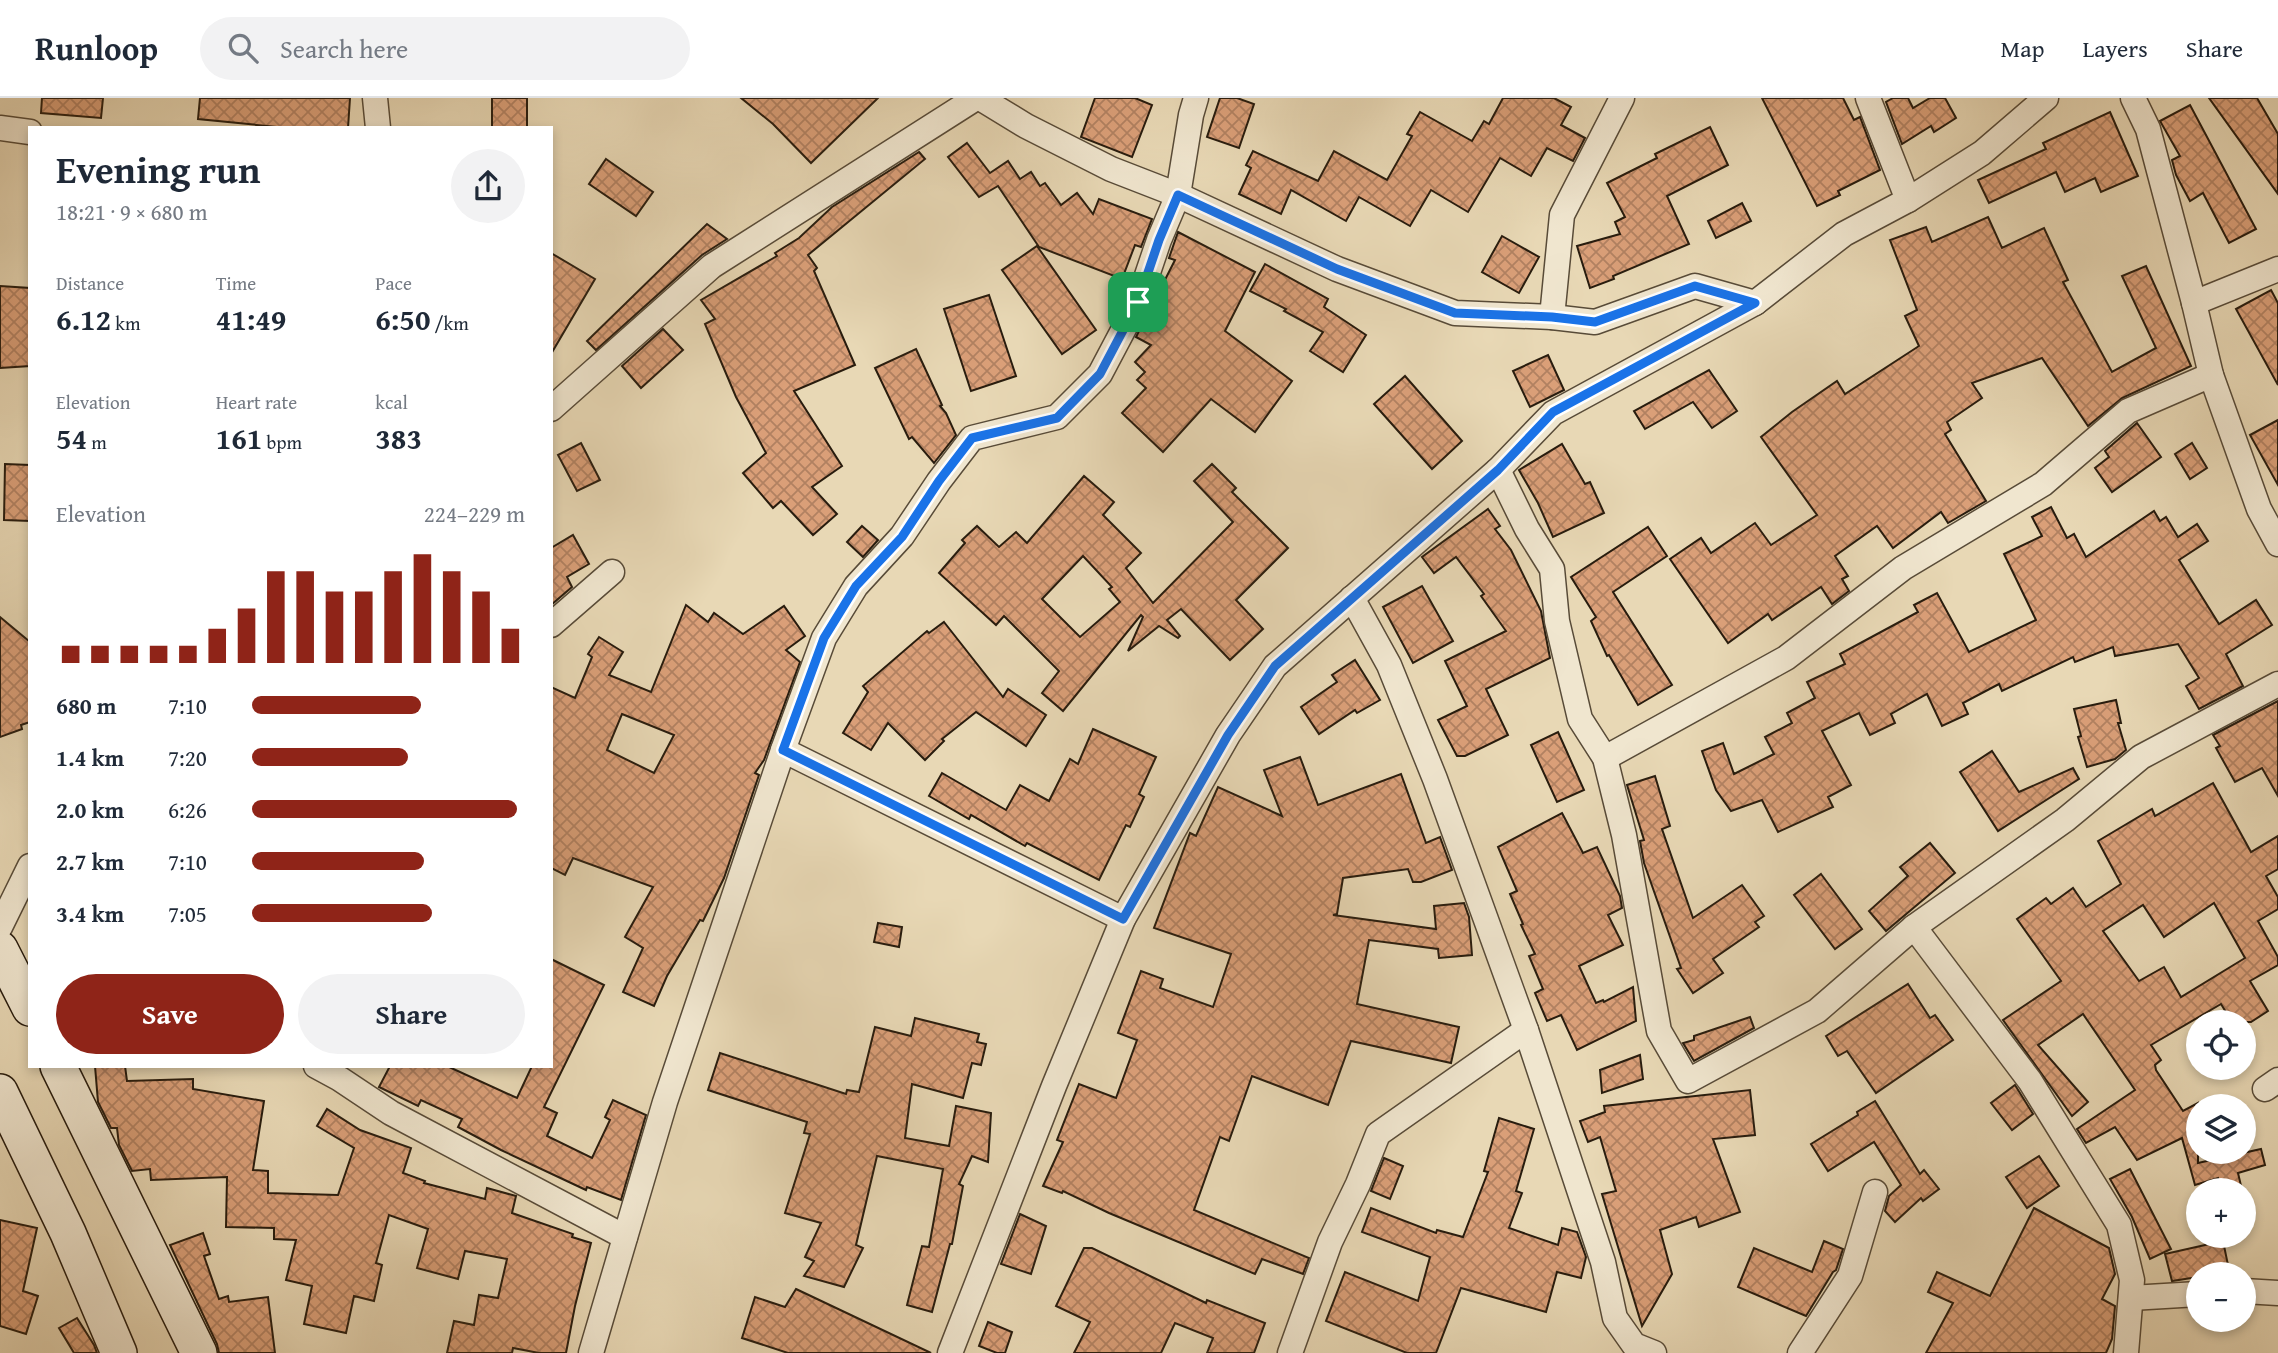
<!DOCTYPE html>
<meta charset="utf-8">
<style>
:root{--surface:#fff;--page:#f2f2f3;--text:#1f2937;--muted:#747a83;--line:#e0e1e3;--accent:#8f2418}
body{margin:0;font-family:"Gentium Book Plus",serif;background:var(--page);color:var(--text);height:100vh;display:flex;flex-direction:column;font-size:26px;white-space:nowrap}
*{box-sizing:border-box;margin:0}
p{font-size:23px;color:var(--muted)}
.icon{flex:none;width:38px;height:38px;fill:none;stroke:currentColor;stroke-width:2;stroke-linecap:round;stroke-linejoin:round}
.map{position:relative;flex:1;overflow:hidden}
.sheet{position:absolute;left:28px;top:28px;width:525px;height:942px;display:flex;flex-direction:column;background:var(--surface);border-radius:0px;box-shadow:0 4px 10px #0003}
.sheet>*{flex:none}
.tools{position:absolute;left:2186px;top:912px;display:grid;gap:14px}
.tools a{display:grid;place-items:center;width:70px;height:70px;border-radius:50%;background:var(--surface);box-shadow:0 4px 10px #0003;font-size:35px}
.pin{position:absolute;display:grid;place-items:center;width:60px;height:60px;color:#fff;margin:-30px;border-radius:14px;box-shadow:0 4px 10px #0006}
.round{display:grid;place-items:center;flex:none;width:74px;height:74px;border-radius:37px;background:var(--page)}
.summary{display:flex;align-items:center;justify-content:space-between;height:119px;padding:0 28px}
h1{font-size:38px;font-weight:700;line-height:52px}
.metrics{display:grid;grid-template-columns:repeat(3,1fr);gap:10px;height:119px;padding:7px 28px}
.metrics div{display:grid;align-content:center}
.metrics b{font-size:30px;font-weight:700}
.metrics small{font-size:19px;font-weight:400}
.metrics p{font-size:19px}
.chart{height:196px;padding:14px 28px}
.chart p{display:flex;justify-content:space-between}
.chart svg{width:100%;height:126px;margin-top:7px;stroke:var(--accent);stroke-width:6}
.primary-button{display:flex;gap:14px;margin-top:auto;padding:14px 28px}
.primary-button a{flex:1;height:80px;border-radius:42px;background:var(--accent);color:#fff;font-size:28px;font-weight:700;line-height:80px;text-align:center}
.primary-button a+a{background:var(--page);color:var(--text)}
ul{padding:0 28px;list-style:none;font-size:23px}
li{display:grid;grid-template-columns:112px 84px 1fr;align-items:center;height:52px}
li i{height:18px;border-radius:9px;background:var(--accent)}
header{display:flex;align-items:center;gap:42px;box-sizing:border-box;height:98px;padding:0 35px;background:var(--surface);border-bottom:2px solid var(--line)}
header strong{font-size:33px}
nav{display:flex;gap:38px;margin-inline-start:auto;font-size:24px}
.search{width:490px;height:63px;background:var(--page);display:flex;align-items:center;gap:18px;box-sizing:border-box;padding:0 24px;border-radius:38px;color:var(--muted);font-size:26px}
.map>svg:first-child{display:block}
.building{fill:url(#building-cross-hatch);stroke:#281c0e;stroke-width:2;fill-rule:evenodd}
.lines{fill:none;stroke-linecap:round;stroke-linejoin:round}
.street-casing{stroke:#584b38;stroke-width:27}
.secondary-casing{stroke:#281c0e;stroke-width:38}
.street{stroke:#f0e6cf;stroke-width:24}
.secondary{stroke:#f0e6cf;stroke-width:35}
.route-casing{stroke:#fff;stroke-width:14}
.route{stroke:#1a73e8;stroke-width:9}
</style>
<header>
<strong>Runloop</strong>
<div class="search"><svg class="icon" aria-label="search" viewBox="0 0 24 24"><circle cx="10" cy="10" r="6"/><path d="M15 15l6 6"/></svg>Search here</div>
<nav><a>Map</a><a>Layers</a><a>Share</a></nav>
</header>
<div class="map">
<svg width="2278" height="1255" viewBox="0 0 2278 1255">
<defs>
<pattern id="building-cross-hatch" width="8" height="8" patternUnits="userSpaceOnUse" patternTransform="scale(1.75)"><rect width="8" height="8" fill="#da9f78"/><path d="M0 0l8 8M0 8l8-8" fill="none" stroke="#b18161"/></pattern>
</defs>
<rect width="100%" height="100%" fill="#e8d8b5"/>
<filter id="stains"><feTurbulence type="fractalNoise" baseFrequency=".00286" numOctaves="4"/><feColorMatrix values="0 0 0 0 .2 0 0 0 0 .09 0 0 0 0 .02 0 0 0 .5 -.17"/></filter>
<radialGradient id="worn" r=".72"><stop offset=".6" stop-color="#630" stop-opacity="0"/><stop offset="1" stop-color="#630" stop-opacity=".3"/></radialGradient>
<g class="building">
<path d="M42 0H103L101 20 41 15Z"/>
<path d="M200 0H350L348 30H287L198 21Z"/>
<rect x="492" y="0" width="35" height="30"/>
<path d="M741 0H878L811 65 773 26Z"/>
<path d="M1095 0H1135L1152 7 1132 59 1081 39Z"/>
<path d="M1220 0H1237L1254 6 1239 50 1207 39Z"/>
<path d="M1503 0H1554L1571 9 1561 27 1585 40 1573 63 1547 50 1531 78 1500 60 1468 114 1431 92 1410 128 1359 99 1346 123 1291 92 1281 116 1239 96 1251 70 1246 67 1253 53 1318 83 1334 53 1387 82 1412 38 1407 36 1420 14 1472 43 1484 23 1489 26Z"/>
<path d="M1762 0H1843L1854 22 1860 19 1880 72 1838 93 1840 97 1817 108Z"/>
<path d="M1893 0H1908L1913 10 1930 0H1945L1956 20 1934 34 1931 28 1902 46 1886 4Z"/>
<path d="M2209 0H2257L2278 36V96Z"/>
<path d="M2190 7 2256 131 2229 145 2203 95 2190 103 2176 77 2172 62 2180 58 2160 23Z"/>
<path d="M2110 14 2138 78 2101 94 2095 80 2065 94 2056 74 1989 105 1978 82 2046 51 2043 45Z"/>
<path d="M1710 29 1728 67 1667 98 1689 146 1613 178 1614 181 1590 190 1577 148 1620 136 1615 124 1625 119 1607 85 1657 60 1655 56Z"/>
<path d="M967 45 990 75 1008 63 1020 81 1031 74 1040 88 1045 85 1061 107 1077 95 1093 116 1099 101 1152 121 1141 149 1135 147 1122 181 1039 149 998 88 979 99 948 59Z"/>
<path d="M919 54 925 61 808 157 817 170 814 173 855 267 794 293 842 368 812 389 837 416 813 437 781 403 773 410 743 375 766 355 736 299 705 226 715 221 701 202 777 158 775 155 799 140 832 109Z"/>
<path d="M606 61 653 94 636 118 589 86Z"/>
<path d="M1742 105 1751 123 1716 140 1708 123Z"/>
<path d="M1988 119 2002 150 2044 130 2068 182 2063 184 2112 274 2156 250 2122 178 2146 168 2191 268 2122 300 2088 328 2042 260 1972 285 1982 300 1947 324 1951 332 1945 336 1986 403 1948 425 1941 414 1893 450 1877 428 1835 458 1848 478 1842 481 1849 493 1832 506 1821 489 1772 522 1768 516 1728 545 1670 461 1701 440 1711 455 1755 425 1771 447 1817 417 1761 339 1792 314 1837 283 1845 296 1919 248 1905 218 1917 212 1890 142 1926 129 1932 144Z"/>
<path d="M707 126 727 141 702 157 596 252 587 243Z"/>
<path d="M1178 134 1255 174 1225 233 1292 283 1255 334 1211 301 1163 354 1122 315 1146 290 1137 282 1145 274 1135 264 1151 247 1136 239 1175 162 1169 160Z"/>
<path d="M1502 138 1539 159 1519 195 1482 174Z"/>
<path d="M1037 148 1096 232 1062 256 1002 172Z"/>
<path d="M551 155 595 181 551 256Z"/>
<path d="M1265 166 1328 201 1324 209 1366 237 1343 274 1310 253 1323 234 1284 213 1286 211 1250 193Z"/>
<path d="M0 188 30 190V268L0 270Z"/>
<path d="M2271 192 2278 205V287L2236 211Z"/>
<path d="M989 197 1016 278 971 293 944 211Z"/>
<path d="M663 231 683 252 641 290 622 268Z"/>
<path d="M916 251 942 307 940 308 946 315 956 337 934 365 912 339 909 341 875 270Z"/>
<path d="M1548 257 1564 292 1530 309 1513 273Z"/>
<path d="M1709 272 1737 313 1712 330 1693 304 1645 331 1634 313Z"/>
<path d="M1405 278 1462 343 1432 371 1374 306Z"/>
<path d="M2278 322V387L2250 337Z"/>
<path d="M2137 325 2161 359 2112 394 2095 370 2109 359 2105 353Z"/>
<path d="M581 345 600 382 577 393 558 357Z"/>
<path d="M2192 345 2207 370 2190 381 2175 356Z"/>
<path d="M1562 346 1585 386 1590 384 1604 415 1553 439 1538 405 1519 372Z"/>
<path d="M5 366 30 367V423L4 422Z"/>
<path d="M1212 366 1236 390 1232 394 1288 450 1236 502 1263 531 1230 562 1181 511 1167 522 1180 538 1178 540 1159 528 1128 553 1143 519 1141 517 1063 613 1042 595 1059 573 1004 518 996 527 939 475 965 445 962 442 977 428 999 449 1016 434 1027 445 1084 378 1114 404 1103 417 1141 455 1126 470 1153 505 1233 424 1194 383ZM1083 458 1112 489 1109 491 1120 504 1080 539 1042 501Z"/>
<path d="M2051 409 2067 440 2074 436 2086 459 2154 413 2160 423 2166 419 2178 439 2197 426 2208 443 2179 462 2219 526 2256 502 2272 527 2226 556 2243 588 2199 611 2186 588 2199 580 2178 546 2115 558 2113 549 2075 564 2073 559 2002 593 1999 586 1963 605 1968 616 1942 628 1927 596 1891 616 1895 625 1870 637 1859 615 1822 633 1851 687 1828 699 1833 709 1778 734 1762 702 1731 713 1716 692 1702 653 1723 645 1734 676 1774 656 1765 639 1792 625 1787 615 1815 600 1807 584 1845 566 1840 556 1918 514 1914 507 1937 495 1969 554 2036 522 2004 456 2042 438 2032 419Z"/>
<path d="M1488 411 1500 428 1495 431 1511 452 1541 513 1550 560 1486 591 1508 637 1465 658H1457L1438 622 1467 608 1445 563 1506 533 1481 498 1484 496 1456 459 1434 475 1422 459Z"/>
<path d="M862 428 878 442 863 459 847 444Z"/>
<path d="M1648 429 1667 458 1613 494 1672 587 1638 607 1609 557 1607 558 1591 523 1596 519 1571 479Z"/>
<path d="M573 437 589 466 567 479 572 489 551 507V450Z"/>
<path d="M1422 488 1453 543 1413 565 1383 509Z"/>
<path d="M686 507 708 524 714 515 743 536 784 508 805 538 786 552 800 564 764 662 755 675 759 677 724 780 703 823 700 822 667 878 654 908 623 894 643 850 625 839 653 789 573 760 565 777 551 770V589L575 600 592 559 588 556 599 539 623 554 609 577 651 594ZM622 616 674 637 654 675 607 652Z"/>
<path d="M0 519 30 544V624L21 627 22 631 0 639Z"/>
<path d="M944 524 1003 599 1008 591 1046 617 1026 648 976 614 942 641 944 643 925 662 888 625 871 652 843 635 868 594 863 588 927 533 929 535Z"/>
<path d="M1355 562 1380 602 1357 615 1355 612 1319 636 1301 609 1337 584 1332 577Z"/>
<path d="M2116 602 2121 625H2118L2126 652 2115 661 2087 669 2078 639 2081 638 2074 611Z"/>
<path d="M2278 603V698L2262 670 2235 684 2216 650 2220 648 2213 637Z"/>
<path d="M1093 631 1156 659 1139 696 1144 699 1130 729 1126 727 1099 782 1027 745 1025 748 971 717 969 721 929 698 942 675 1006 712 1020 687 1049 703 1070 661 1078 666Z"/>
<path d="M1558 634 1584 692 1557 704 1531 647Z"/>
<path d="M1992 653 2019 694 2073 670 2079 681 1998 733 1960 674Z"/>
<path d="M1300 659 1318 707 1401 676 1426 745 1440 739 1452 772 1421 784H1413L1408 771 1343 780 1337 816 1333 817 1436 831 1434 808 1464 805 1469 819 1472 857 1439 860 1438 851 1369 842 1357 906 1459 929 1451 965 1351 943 1328 1007 1252 978 1229 1043 1220 1039 1194 1112 1309 1160 1303 1176 1262 1161 1255 1176 1109 1115 1063 1093 1062 1095 1043 1088 1063 1044 1057 1042 1079 986 1116 1000 1137 942 1118 935 1141 873 1163 881 1160 890 1213 909 1231 856 1154 830 1190 735 1196 738 1218 689 1282 718 1264 672Z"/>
<path d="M1655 678 1670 728 1662 731 1693 820 1742 787 1764 818 1755 824 1759 829 1713 861 1723 875 1693 895 1677 871 1681 870 1644 765 1640 743 1644 742 1627 687Z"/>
<path d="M2213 685 2251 754 2278 738V771L2266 778 2278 799V811L2258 823 2278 859V867L2250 883 2268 913 2251 924H2232L2221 906 2151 947 2161 962 2155 967 2156 972 2183 1013 2198 1005V1065L2261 1051 2265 1067 2238 1075 2242 1092H2220L2218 1080 2195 1087 2182 1040 2137 1062 2115 1029 2086 1045 2077 1031 2135 992 2083 916 2038 947 2088 1004 2072 1018 2003 922 2061 883 2017 821 2046 800 2051 806 2073 790 2086 809 2121 786 2098 743 2152 711 2155 718ZM2214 805 2245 860 2181 899 2164 869 2139 883 2103 833 2143 807 2164 839Z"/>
<path d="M1562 715 1583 755 1597 749 1620 798 1622 810 1608 817 1623 847 1579 868 1596 905 1603 902 1604 904 1633 889 1636 923 1577 952 1561 917 1547 923 1535 895 1543 891 1529 858 1535 856 1521 827 1523 826 1510 796 1517 793 1498 749Z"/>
<path d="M1930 745 1955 775 1886 833 1869 813 1908 778 1900 769Z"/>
<path d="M1821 776 1862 831 1835 851 1794 797Z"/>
<path d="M878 825 902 829 899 849 874 844Z"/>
<path d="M551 861 604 887 544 1009 557 1015 547 1038 592 1060 610 1022 605 1019 613 1002 646 1017 621 1102 587 1089 586 1092 501 1052 458 1029 462 1021 421 1002 418 1008 379 989 390 968H447L517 1000 532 968H551Z"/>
<path d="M1908 886 1930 920 1935 917 1953 942 1876 995 1847 953 1838 958 1826 938Z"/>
<path d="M1750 919 1754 930 1694 963 1683 945 1694 942V938Z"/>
<path d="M915 920 979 936 977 944 986 946 981 967 972 965 963 1000 912 986 905 1040 949 1048 956 1008 991 1015 988 1064 972 1058 959 1086 963 1088 952 1146H950L932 1214 907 1207 922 1148 929 1149 943 1071 877 1058 856 1147 863 1150 844 1189 804 1178 814 1163 805 1159 821 1125 785 1115 810 1036 804 1035 807 1024 708 992 720 955 846 996 847 992 859 994 875 929 911 938Z"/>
<path d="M1640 957 1643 981 1602 995 1600 972Z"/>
<path d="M95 968H125L127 983 193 981V991L264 1003 253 1072 268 1073V1095L338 1097 354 1050 317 1028 327 1011 360 1032 411 1050 403 1075 425 1083 424 1085 485 1101 487 1090 516 1098 512 1115 573 1136 572 1139 591 1145 575 1208 566 1255H539L513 1250 512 1255H447L454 1223 474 1227 479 1197 498 1200 507 1161 465 1153 458 1181 417 1170 428 1131 389 1117 376 1165 382 1167 374 1203 354 1198 346 1235 304 1226 312 1188 286 1182 296 1142 274 1141V1130L226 1129 227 1079 151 1082 150 1071 132 1073 119 1047 117 1030H111L98 1004Z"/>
<path d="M2015 987 2033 1016 2012 1032 1991 1005Z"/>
<path d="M1750 992 1755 1037 1713 1041 1740 1114 1699 1129 1696 1119 1660 1132 1672 1176 1642 1228 1602 1096 1616 1093 1600 1039 1588 1044 1580 1023 1605 1014 1604 1008Z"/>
<path d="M1875 1003 1920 1076 1924 1072 1939 1091 1923 1103 1921 1100 1895 1124 1885 1113 1889 1098 1901 1087 1874 1044 1828 1073 1811 1046 1858 1017 1857 1014Z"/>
<path d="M1499 1020 1534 1031 1516 1093 1522 1095 1509 1130 1558 1147 1562 1130 1577 1134 1586 1159 1581 1180 1557 1174 1546 1214 1461 1190 1436 1255H1407L1326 1223 1345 1174 1418 1203 1430 1159 1362 1134 1371 1110 1436 1135 1437 1132 1463 1139 1488 1074 1484 1073Z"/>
<path d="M2039 1058 2059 1088 2027 1110 2006 1079Z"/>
<path d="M1384 1060 1403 1068 1390 1101 1371 1093Z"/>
<path d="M2130 1071 2171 1151 2150 1161 2132 1119 2110 1081Z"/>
<path d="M2034 1110 2109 1150 2115 1176 2102 1201 2115 1208 2112 1241 2106 1255H1926L1953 1205 1928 1194 1937 1174 1990 1198Z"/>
<path d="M1020 1116 1046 1128 1031 1176 1001 1166Z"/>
<path d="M0 1122 37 1130 23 1193 38 1198 26 1236 0 1228Z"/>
<path d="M203 1135 210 1156 204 1158 219 1201 228 1198 229 1204 268 1199 275 1255H219L217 1246 170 1147Z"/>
<path d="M1824 1143 1843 1151 1836 1172 1833 1174 1806 1218 1738 1189 1754 1150 1812 1174Z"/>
<path d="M2223 1143 2228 1167 2198 1174V1179L2172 1183 2165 1156Z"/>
<path d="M1084 1150H1092L1206 1205 1207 1202 1265 1225 1254 1255H1207L1213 1240 1175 1225 1161 1255H1074L1090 1224 1056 1208Z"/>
<path d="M796 1191 931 1255H788L742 1240 755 1199 785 1209Z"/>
<path d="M77 1220 94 1247 97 1255H74L59 1230Z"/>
<path d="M988 1224 1012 1234 1005 1255H997L979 1248Z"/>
</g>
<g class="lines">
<defs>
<g id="street">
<path d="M375 0 378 30"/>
<path d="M980 0 1026 28 1111 71 1178 97 1337 171 1455 215 1552 219 1595 224 1695 188 1755 205 1844 136 1908 102 1982 55 2046 0"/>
<path d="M1868 0 1908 102"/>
<path d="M2133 0 2148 31 2194 205 2211 277 2259 411 2278 446"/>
<path d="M0 30 30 34"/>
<path d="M2194 205 2278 171"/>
<path d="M1552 219 1562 117 1622 0"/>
<path d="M551 311 712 168 976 0"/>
<path d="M1498 372 1527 431 1552 471 1557 523 1580 621 1605 660 1624 737 1659 933 1688 983 1817 913 1914 829 2065 722 2141 659 2278 586"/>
<path d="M1352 500 1389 567 1435 681 1526 932 1603 1164 1615 1220 1634 1247 1654 1255"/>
<path d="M551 527 612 474"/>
<path d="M783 652 1123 821"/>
<path d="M1605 660 1786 560 1903 470 2043 386 2128 313 2211 277"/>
<path d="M0 829 30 768"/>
<path d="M1914 829 2030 983 2119 1127 2132 1182 2126 1255"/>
<path d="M316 968 340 981 391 1015 625 1139"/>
<path d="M2265 991 2278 982"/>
<path d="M2244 1193 2278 1195"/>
<path d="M2131 1200 2198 1196"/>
<path d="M591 1255 665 1004 783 652 824 540 856 488 902 438 939 383 972 340 1057 319 1100 276 1138 204 1159 142 1178 97 1191 17 1196 0"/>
<path d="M950 1255 1054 988 1123 821 1228 637 1275 568 1498 372 1553 315 1755 205"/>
<path d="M1290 1255 1330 1144 1358 1086 1378 1036 1526 932"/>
<path d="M1800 1255 1850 1178 1875 1094"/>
</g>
<g id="secondary">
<path d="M0 851 30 910"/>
<path d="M58 968 199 1255"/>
<path d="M0 994 68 1135 119 1255"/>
</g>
</defs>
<use href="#street" class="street-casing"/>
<use href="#secondary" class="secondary-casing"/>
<use href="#street" class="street"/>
<use href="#secondary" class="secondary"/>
</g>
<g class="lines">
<defs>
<path id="route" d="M1178 97 1337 171 1455 215 1552 219 1595 224 1695 188 1755 205 1553 314 1498 372 1275 568 1228 637 1123 821 783 652 824 540 856 488 902 439 939 383 972 340 1057 320 1100 276 1138 204 1159 142Z"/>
</defs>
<use href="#route" class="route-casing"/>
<use href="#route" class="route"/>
</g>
<rect width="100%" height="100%" filter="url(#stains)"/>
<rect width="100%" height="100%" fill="url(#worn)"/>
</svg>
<div class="tools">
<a><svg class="icon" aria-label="locate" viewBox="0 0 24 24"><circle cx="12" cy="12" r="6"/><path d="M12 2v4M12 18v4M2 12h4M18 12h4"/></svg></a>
<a><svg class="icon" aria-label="layers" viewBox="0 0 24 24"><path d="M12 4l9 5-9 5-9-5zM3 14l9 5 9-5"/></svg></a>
<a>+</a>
<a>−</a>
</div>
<div class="pin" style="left:1138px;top:204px;background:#1e9e55"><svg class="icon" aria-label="arrive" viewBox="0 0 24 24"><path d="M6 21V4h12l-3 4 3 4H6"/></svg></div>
<section class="sheet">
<div class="summary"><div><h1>Evening run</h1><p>18:21 · 9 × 680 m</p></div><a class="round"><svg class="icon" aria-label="share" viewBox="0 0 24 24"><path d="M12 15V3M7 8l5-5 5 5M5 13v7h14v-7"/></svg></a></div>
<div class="metrics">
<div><p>Distance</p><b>6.12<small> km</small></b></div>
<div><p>Time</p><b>41:49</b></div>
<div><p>Pace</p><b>6:50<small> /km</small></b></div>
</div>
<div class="metrics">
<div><p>Elevation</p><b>54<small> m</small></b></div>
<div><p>Heart rate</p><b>161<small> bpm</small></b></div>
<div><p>kcal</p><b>383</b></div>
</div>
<div class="chart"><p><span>Elevation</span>224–229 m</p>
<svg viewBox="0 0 160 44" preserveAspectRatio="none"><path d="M5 44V38M15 44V38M25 44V38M35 44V38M45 44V38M55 44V32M65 44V25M75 44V12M85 44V12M95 44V19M105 44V19M115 44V12M125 44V6M135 44V12M145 44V19M155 44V32"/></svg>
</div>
<ul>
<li><b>680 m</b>7:10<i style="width:62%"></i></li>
<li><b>1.4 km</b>7:20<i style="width:57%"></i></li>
<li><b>2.0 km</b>6:26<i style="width:97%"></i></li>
<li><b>2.7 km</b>7:10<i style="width:63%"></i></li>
<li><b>3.4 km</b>7:05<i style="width:66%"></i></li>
</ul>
<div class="primary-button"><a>Save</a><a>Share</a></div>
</section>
</div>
